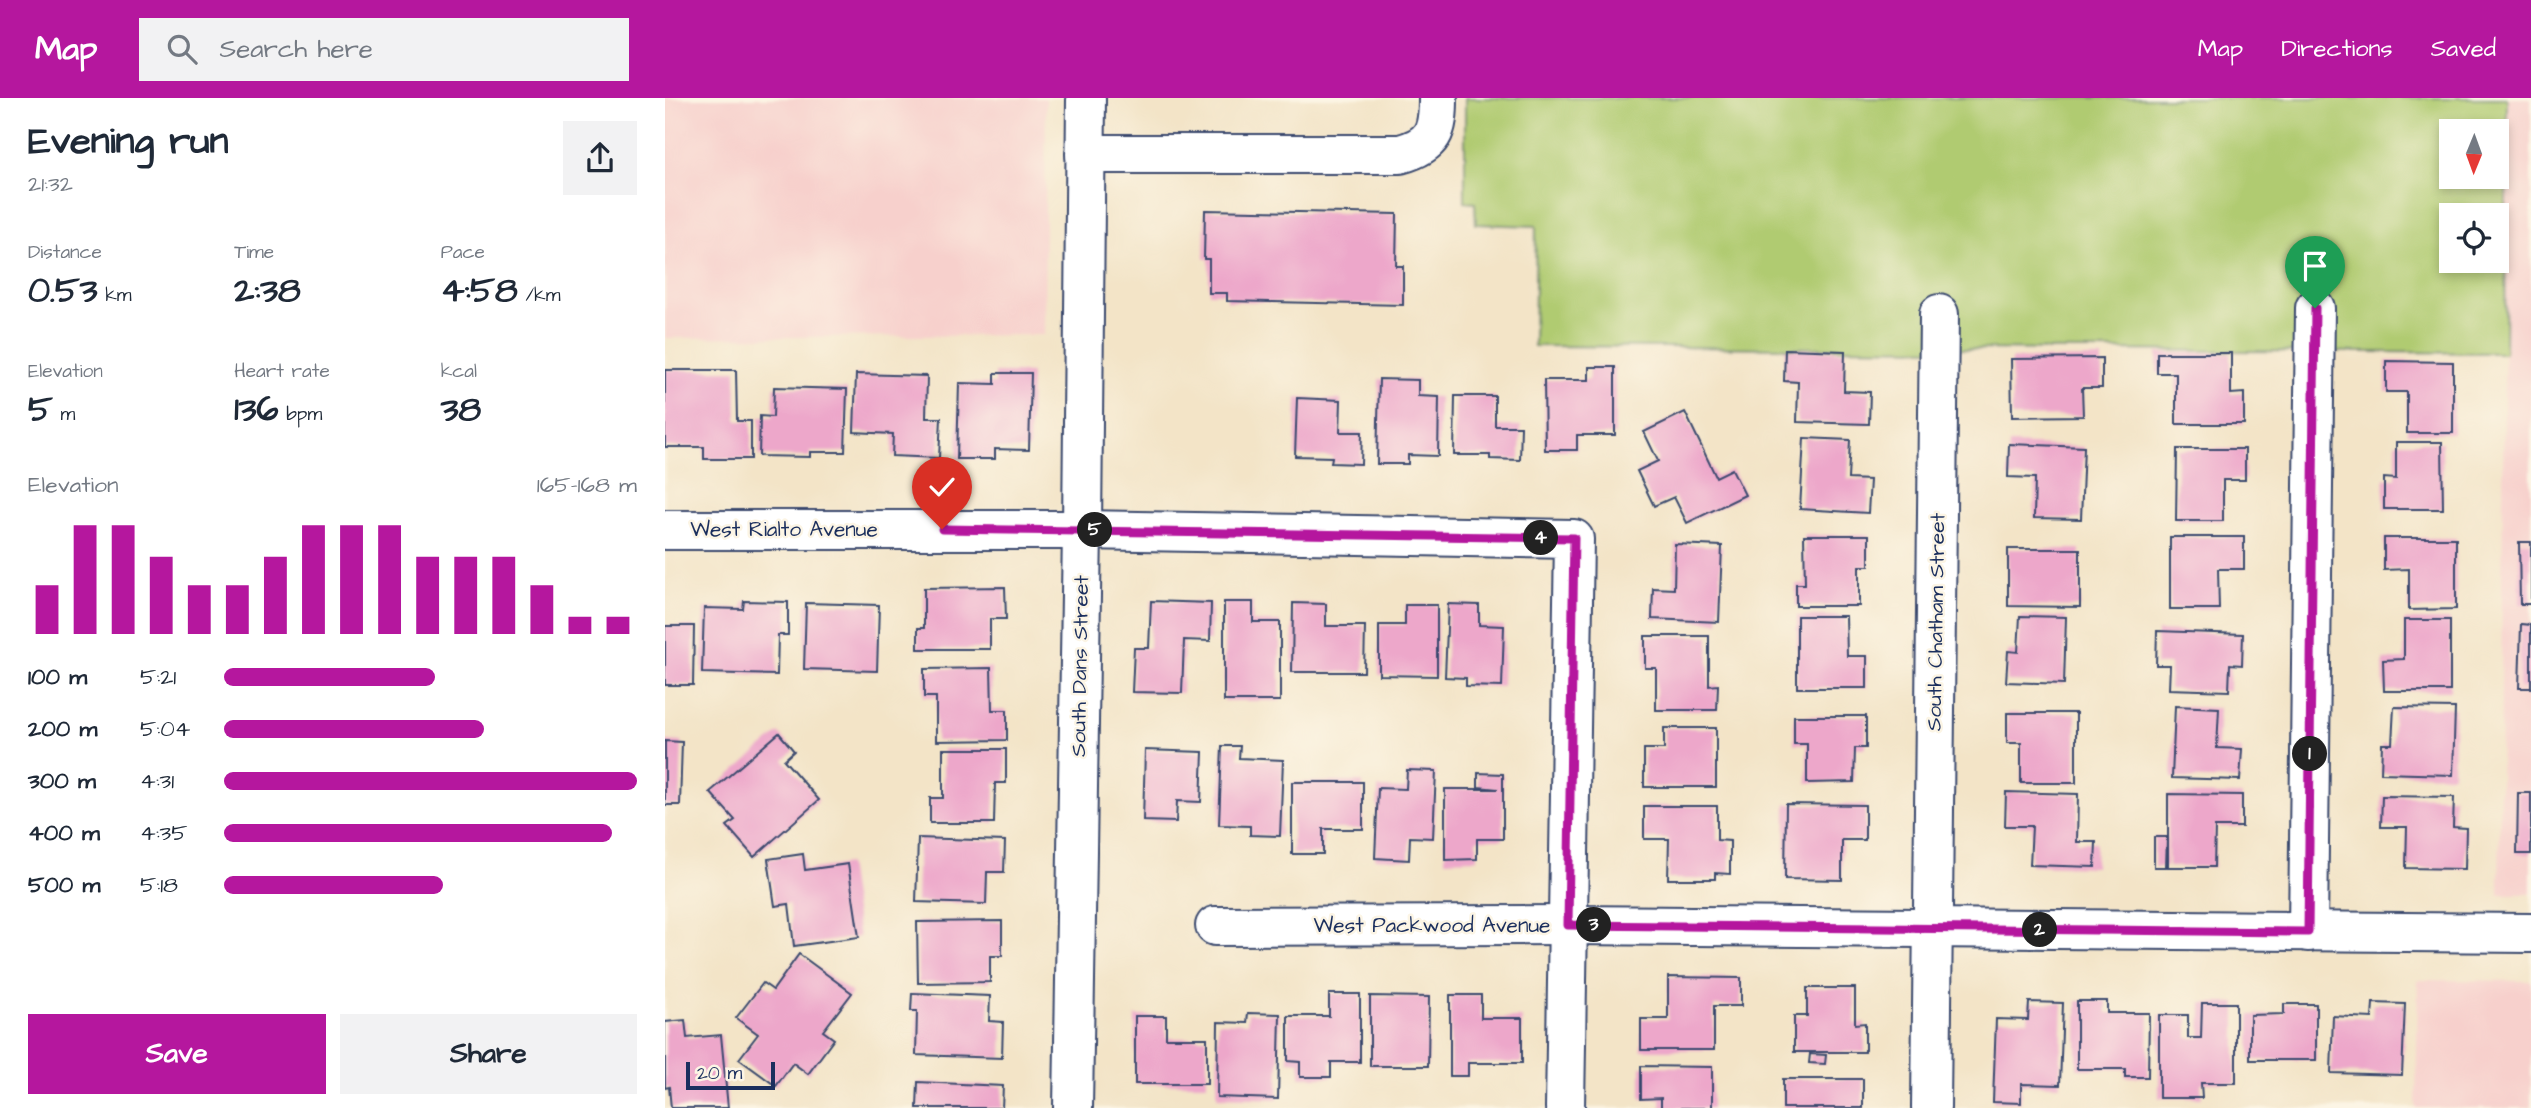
<!DOCTYPE html>
<meta charset="utf-8">
<style>
:root{--surface:#fff;--page:#f2f2f3;--text:#1f2937;--muted:#747a83;--accent:#b5179e}
body{margin:0;font-family:"Architects Daughter",sans-serif;background:var(--page);color:var(--text);height:100vh;display:flex;flex-direction:column;font-size:26px;white-space:nowrap}
*{box-sizing:border-box;margin:0}
p{font-size:23px;color:var(--muted)}
.icon{flex:none;width:38px;height:38px;fill:none;stroke:currentColor;stroke-width:2;stroke-linecap:round;stroke-linejoin:round}
.map{position:relative;flex:1;overflow:hidden}
.sheet{display:flex;flex-direction:column;background:var(--surface);width:665px}
.sheet>*{flex:none}
.needle{width:46px;rotate:181deg}
.controls{position:absolute;left:1774px;top:21px;display:grid;gap:14px}
.controls a{display:grid;place-items:center;width:70px;height:70px;border-radius:0px;background:var(--surface);box-shadow:0 4px 10px #0003;font-size:35px}
.scale{position:absolute;left:21px;bottom:18px;width:89px;box-sizing:border-box;padding-left:7px;border:4px solid #1b2f5e;border-top:0;font-size:19px;line-height:24px;white-space:nowrap;color:#1b2f5e;-webkit-text-stroke:5px #fcf5e5;paint-order:stroke}
.pin{position:absolute;display:grid;place-items:center;width:60px;height:60px;color:#fff;margin:-72px -30px;border-radius:50% 50% 50% 0;rotate:-45deg;box-shadow:0 0 7px #0007}
.pin .icon{rotate:45deg}
.km{position:absolute;width:35px;height:35px;margin:-18px;border-radius:50%;background:#222;color:#fff;font-size:19px;line-height:35px;text-align:center}
.round{display:grid;place-items:center;flex:none;width:74px;height:74px;border-radius:0px;background:var(--page)}
.head{display:flex;align-items:center;justify-content:space-between;height:119px;padding:0 28px}
h1{font-size:38px;font-weight:800;line-height:52px}
.stats{display:grid;grid-template-columns:repeat(3,1fr);gap:10px;height:119px;padding:7px 28px}
.stats div{display:grid;align-content:center}
.stats b{font-size:35px;font-weight:800}
.stats small{font-size:19px;font-weight:400}
.stats p{font-size:19px}
.chart{height:196px;padding:14px 28px}
.chart p{display:flex;justify-content:space-between}
.chart svg{width:100%;height:126px;margin-top:7px;stroke:var(--accent);stroke-width:6}
.primary-button{display:flex;gap:14px;margin-top:auto;padding:14px 28px}
.primary-button a{flex:1;height:80px;border-radius:0px;background:var(--accent);color:#fff;font-size:28px;font-weight:800;line-height:80px;text-align:center}
.primary-button a+a{background:var(--page);color:var(--text)}
ul{padding:0 28px;list-style:none;font-size:23px}
li{display:grid;grid-template-columns:112px 84px 1fr;align-items:center;height:52px}
li i{height:18px;border-radius:9px;background:var(--accent)}
header{display:flex;align-items:center;gap:42px;box-sizing:border-box;height:98px;padding:0 35px;background:var(--accent);color:#fff}
header strong{font-size:33px}
nav{display:flex;gap:38px;margin-inline-start:auto;font-size:24px}
.search{width:490px;height:63px;background:var(--page);display:flex;align-items:center;gap:18px;box-sizing:border-box;padding:0 24px;border-radius:0px;color:var(--muted);font-size:26px}
main{display:flex;flex:1;min-height:0}
.map>svg:first-child{display:block}
.built{fill:#f7d0cc}
.green{fill:#b0cb71;stroke:#667d68;stroke-width:2;fill-rule:evenodd}
.building{fill:#eda7ca}
.lines{fill:none;stroke-linecap:round;stroke-linejoin:round}
.minor-casing{stroke:#3b4a6e;stroke-width:42}
.minor{stroke:#fff;stroke-width:38}
.route-casing{stroke:#fff;stroke-width:14}
.route{stroke:#b5179e;stroke-width:9}
.labels{text-anchor:middle;dominant-baseline:central;stroke-width:5;stroke-linejoin:round;paint-order:stroke}
.street-label{font-size:21px;fill:#1b2f5e;stroke:#fcf5e5}
</style>
<header>
<strong>Map</strong>
<div class="search"><svg class="icon" aria-label="search" viewBox="0 0 24 24"><circle cx="10" cy="10" r="6"/><path d="M15 15l6 6"/></svg>Search here</div>
<nav><a>Map</a><a>Directions</a><a>Saved</a></nav>
</header>
<main>
<section class="sheet">
<div class="head"><div><h1>Evening run</h1><p>21:32</p></div><a class="round"><svg class="icon" aria-label="share" viewBox="0 0 24 24"><path d="M12 15V3M7 8l5-5 5 5M5 13v7h14v-7"/></svg></a></div>
<div class="stats">
<div><p>Distance</p><b>0.53<small> km</small></b></div>
<div><p>Time</p><b>2:38</b></div>
<div><p>Pace</p><b>4:58<small> /km</small></b></div>
</div>
<div class="stats">
<div><p>Elevation</p><b>5<small> m</small></b></div>
<div><p>Heart rate</p><b>136<small> bpm</small></b></div>
<div><p>kcal</p><b>38</b></div>
</div>
<div class="chart"><p><span>Elevation</span>165–168 m</p>
<svg viewBox="0 0 160 44" preserveAspectRatio="none"><path d="M5 44V27M15 44V6M25 44V6M35 44V17M45 44V27M55 44V27M65 44V17M75 44V6M85 44V6M95 44V6M105 44V17M115 44V17M125 44V17M135 44V27M145 44V38M155 44V38"/></svg>
</div>
<ul>
<li><b>100 m</b>5:21<i style="width:51%"></i></li>
<li><b>200 m</b>5:04<i style="width:63%"></i></li>
<li><b>300 m</b>4:31<i style="width:100%"></i></li>
<li><b>400 m</b>4:35<i style="width:94%"></i></li>
<li><b>500 m</b>5:18<i style="width:53%"></i></li>
</ul>
<div class="primary-button"><a>Save</a><a>Share</a></div>
</section>
<div class="map">
<svg width="1866" height="1010" viewBox="0 0 1866 1010">
<rect width="100%" height="100%" fill="#fcf5e5"/>
<filter id="ink" filterUnits="userSpaceOnUse"><feTurbulence type="fractalNoise" baseFrequency=".0143" numOctaves="2"/><feDisplacementMap in="SourceGraphic" scale="14" xChannelSelector="R" yChannelSelector="G"/><feConvolveMatrix kernelMatrix="1 2 1 2 8 2 1 2 1" color-interpolation-filters="sRGB"/></filter>
<filter id="wash" filterUnits="userSpaceOnUse"><feTurbulence type="fractalNoise" baseFrequency=".00686" numOctaves="4" result="noise"/><feDisplacementMap in="SourceGraphic" scale="28" xChannelSelector="R" yChannelSelector="G"/><feGaussianBlur stdDeviation="1.57" result="paint"/><feColorMatrix in="noise" values="0 0 0 0 0 0 0 0 0 0 0 0 0 0 0 0 0 1.4 0 .05"/><feComposite in="paint" operator="in"/></filter>
<g filter="url(#wash)">
<rect width="100%" height="100%" fill="#f3e4c7"/>
<g class="built">
<path d="M0 0H381L379 237 0 240Z"/>
<path d="M1842 0H1866V796H1834Z"/>
<path d="M1753 882 1866 883V1010H1751Z"/>
</g>
<path class="green" d="M800 0H1842L1840 255 869 248 871 128 811 126 810 105 800 104ZM1787 33H1832V79H1787ZM1787 117H1832V163H1787Z"/>
<g id="blocks">
<g class="building">
<path d="M540 112 732 116 731 168H738V207L562 203V195H544V161H539Z"/>
<path d="M1120 251 1180 253 1179 293 1205 294 1204 326 1132 324 1133 284 1119 283Z"/>
<path d="M1492 255H1566V296L1579 295V326H1511V275H1492Z"/>
<path d="M1437 260V290H1417L1418 318 1347 319 1346 261Z"/>
<path d="M1721 263 1788 264V335H1742V294H1721Z"/>
<path d="M924 269H950V337H912V352H880L879 282H924Z"/>
<path d="M0 272H71L72 323H86V361H39V349H0Z"/>
<path d="M330 275H366L364 352 330 351V361H292L294 285 330 286Z"/>
<path d="M191 276 262 278 261 320H276L274 360 227 358 228 336 189 334Z"/>
<path d="M714 281 753 282V298L774 299 773 358 743 357V366H712Z"/>
<path d="M109 289 182 291 180 354H145V359L94 358 95 318 108 319Z"/>
<path d="M790 298H830V328H856L855 362 825 361V357H789Z"/>
<path d="M632 300 676 302 675 334H697L696 366 666 365 667 359 630 358Z"/>
<path d="M1020 314 1051 379 1067 371 1080 397 1022 425 1009 399 989 408 972 373 993 363 979 334Z"/>
<path d="M1139 340 1185 342 1183 381 1205 382 1203 415 1135 411Z"/>
<path d="M1731 344H1777L1778 411H1719V380L1731 381Z"/>
<path d="M1344 346 1419 349 1416 421 1369 420 1370 380 1343 379Z"/>
<path d="M1512 351H1580V382H1558V423H1511Z"/>
<path d="M1139 437H1204V468H1194V508H1131V486H1140Z"/>
<path d="M1505 439H1579V471H1553L1554 511H1505Z"/>
<path d="M1719 440H1791V511L1744 512V471L1719 472Z"/>
<path d="M1854 444H1866V506H1855Z"/>
<path d="M1010 446 1057 448 1054 524 987 521 988 490 1009 491Z"/>
<path d="M1343 451H1415V509L1343 508Z"/>
<path d="M340 489 341 521H325V551H253V530H259V490Z"/>
<path d="M79 503 123 504V537H113L112 577 37 575 39 510 78 511Z"/>
<path d="M486 503 546 505 545 543 519 542 517 595 467 594 469 550H484Z"/>
<path d="M559 504H588V524H615V603H559Z"/>
<path d="M141 505 214 507 212 573 139 571Z"/>
<path d="M628 505 661 506V528H700L699 574H627Z"/>
<path d="M783 506 814 507V527L839 528 837 589 801 588V580L780 579Z"/>
<path d="M740 507H772V578L714 577V527H740Z"/>
<path d="M1132 518H1181L1182 558H1202V590H1132Z"/>
<path d="M1355 518 1401 519 1399 586 1341 584 1343 553 1353 554Z"/>
<path d="M1739 522H1785V593H1719L1718 562 1739 561Z"/>
<path d="M1856 526 1866 527V590H1854Z"/>
<path d="M0 528H29L28 587H0Z"/>
<path d="M1492 533 1578 536 1577 567 1565 566 1564 593 1504 591 1505 567H1491Z"/>
<path d="M980 538H1044V588L1053 587 1052 612H991V570H980Z"/>
<path d="M326 570 327 612H342V642L271 643V599H259V571Z"/>
<path d="M1510 608 1554 610 1552 650 1577 651 1575 682 1507 680Z"/>
<path d="M1729 609 1790 610 1788 677 1716 675 1717 646H1727Z"/>
<path d="M1342 615H1411V685H1356V645H1342Z"/>
<path d="M1129 618H1201V650H1190L1189 684 1142 685V646H1129Z"/>
<path d="M999 630H1051V689H979V651H999Z"/>
<path d="M114 635 129 653 119 662 154 702 89 759 62 728 70 722 45 694Z"/>
<path d="M0 643 17 644 15 707H0Z"/>
<path d="M557 648H575L574 660 618 662 615 738 585 737V728L554 727Z"/>
<path d="M278 651H341V685H330L329 725H265V700H278Z"/>
<path d="M480 652 538 654 536 704 512 703 511 724 478 723Z"/>
<path d="M742 672 771 673 768 740 745 739 744 762 710 760 713 690 741 691Z"/>
<path d="M813 675 838 676V741H812V761L780 762V691H833L813 689Z"/>
<path d="M627 684H698V731H658V756H627Z"/>
<path d="M1341 694 1413 696 1412 744H1431L1430 769 1365 767 1367 728H1340Z"/>
<path d="M1853 695H1866V756H1852Z"/>
<path d="M1503 696 1577 697V729H1550L1549 769H1503Z"/>
<path d="M1717 698 1789 699 1788 729 1801 730 1800 771 1741 770 1742 729H1716Z"/>
<path d="M1121 706 1200 707V742H1177V782L1120 781Z"/>
<path d="M979 708H1052V742L1065 743V776L1050 775V781H1003L1004 741H979Z"/>
<path d="M1489 739H1502L1501 769H1489Z"/>
<path d="M253 740 340 743 339 774H322L321 806 251 804Z"/>
<path d="M138 756 140 772 183 766 194 839 129 848 124 806 110 808 103 761Z"/>
<path d="M337 823V858H325V884L253 885 252 824Z"/>
<path d="M134 856 187 895 158 933 169 941 143 976 128 965 111 988 74 961 93 936 71 920 98 885 108 892Z"/>
<path d="M1003 879 1076 880V908H1049V952H976V921H1003Z"/>
<path d="M1142 890H1190V926L1200 925V954H1129V918H1142Z"/>
<path d="M247 895 325 898 324 923 338 924 337 960 251 957 252 913H246Z"/>
<path d="M664 896H695V964H666V979H635V964L623 963V918H664Z"/>
<path d="M785 897H816V920H857V965H803V978H785Z"/>
<path d="M705 898 764 899 763 968H705Z"/>
<path d="M1412 903H1442V915H1484L1483 979H1460V971H1412Z"/>
<path d="M1364 904 1398 905 1395 987 1356 986V1005L1328 1004 1331 921 1363 922Z"/>
<path d="M1537 905H1571V985H1536L1537 1000H1494V917H1523V940H1536Z"/>
<path d="M1708 905 1740 906 1737 977 1666 975 1668 918 1707 920Z"/>
<path d="M1619 906H1651V962H1585V917L1619 916Z"/>
<path d="M583 915 615 916 613 1001 552 999 553 924 582 925Z"/>
<path d="M470 918H501V940H542V986H470Z"/>
<path d="M20 922 22 940 56 937 63 1010H6L4 989 0 990V924Z"/>
<path d="M1145 956 1161 957 1160 966 1144 965Z"/>
<path d="M976 968 1047 969V1010H996V1000L976 1001Z"/>
<rect x="1118" y="981" width="80" height="29"/>
<path d="M253 984 338 988 337 1010H252Z"/>
</g>
</g>
</g>
<g filter="url(#ink)">
<use href="#blocks" fill-opacity="0" stroke="#3b4a6e" stroke-width="2"/>
<g class="lines">
<defs>
<g id="minor">
<path d="M420 56H735C769 47 773 33 773 0"/>
<path d="M0 432H417L909 441 900 1010"/>
<path d="M550 828 903 827 1866 835"/>
<path d="M1643 834 1650 210"/>
<path d="M408 1010 417 432 421 0"/>
<path d="M1266 1010 1274 216"/>
</g>
</defs>
<use href="#minor" class="minor-casing"/>
<use href="#minor" class="minor"/>
</g>
</g>
<g class="lines" filter="url(#ink)">
<defs>
<path id="route" d="M277 431 909 440 903 827 1643 834 1650 210"/>
</defs>
<use href="#route" class="route-casing"/>
<use href="#route" class="route"/>
</g>
<g class="labels">
<g class="street-label">
<text x="119" y="431">West Rialto Avenue</text>
<text transform="translate(1271 524) rotate(-89)">South Chatham Street</text>
<text transform="translate(415 568) rotate(-89)">South Dans Street</text>
<text x="767" y="827">West Packwood Avenue</text>
</g>
</g>
</svg>
<div class="controls">
<a><svg class="needle" viewBox="-14 -14 28 28"><path d="M0-13l5 13h-10z" fill="#e53935"/><path d="M0 13l5-13h-10z" fill="#747a83"/></svg></a>
<a><svg class="icon" aria-label="locate" viewBox="0 0 24 24"><circle cx="12" cy="12" r="6"/><path d="M12 2v4M12 18v4M2 12h4M18 12h4"/></svg></a>
</div>
<div class="scale">20 m</div>
<div class="pin" style="left:1650px;top:210px;background:#1e9e55"><svg class="icon" aria-label="arrive" viewBox="0 0 24 24"><path d="M6 21V4h12l-3 4 3 4H6"/></svg></div>
<div class="pin" style="left:277px;top:431px;background:#d93025"><svg class="icon" aria-label="check" viewBox="0 0 24 24"><path d="M5 12l5 5 9-10"/></svg></div>
<b class="km" style="left:1645px;top:656px">1</b>
<b class="km" style="left:1375px;top:832px">2</b>
<b class="km" style="left:929px;top:827px">3</b>
<b class="km" style="left:876px;top:440px">4</b>
<b class="km" style="left:430px;top:432px">5</b>
</div>
</main>
